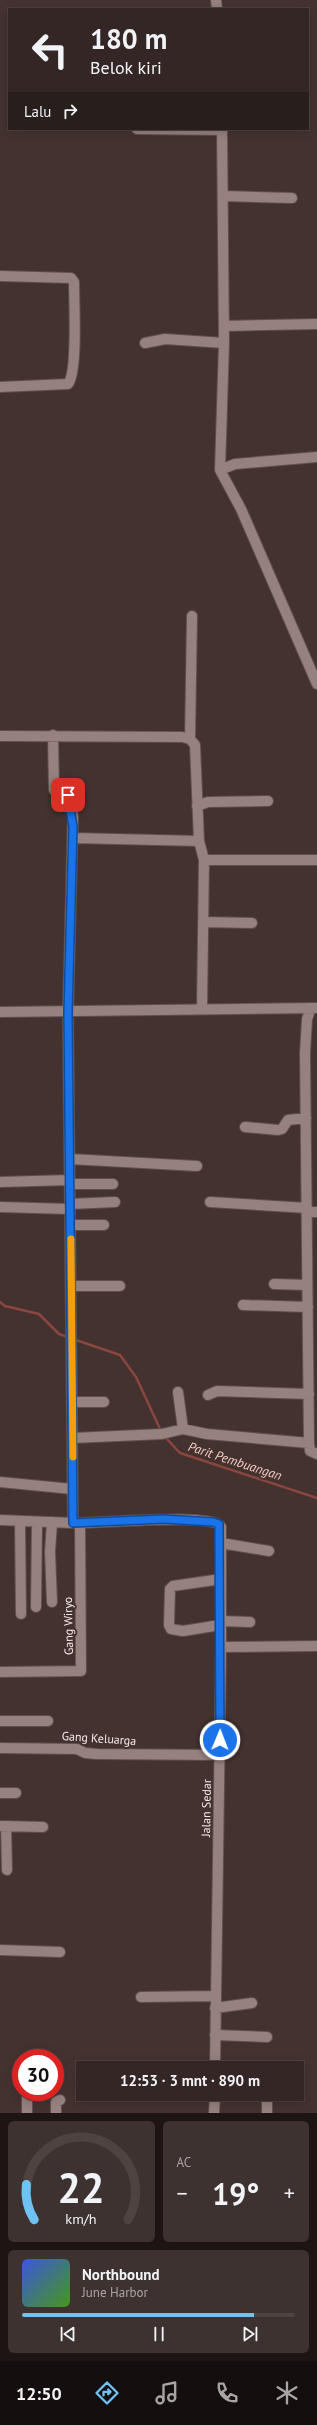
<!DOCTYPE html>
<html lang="id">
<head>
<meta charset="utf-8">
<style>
	body { margin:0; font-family:"PT Sans",sans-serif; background:#3e3231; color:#f1f3f6; height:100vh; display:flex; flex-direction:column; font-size:15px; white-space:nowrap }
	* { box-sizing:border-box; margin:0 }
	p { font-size:13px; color:#a9a5a6 }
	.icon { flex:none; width:22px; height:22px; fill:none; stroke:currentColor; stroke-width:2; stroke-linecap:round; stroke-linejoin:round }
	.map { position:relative; height:2113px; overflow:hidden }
	.sheet { display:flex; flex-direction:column; gap:8px; padding:8px; background:#1c1514; flex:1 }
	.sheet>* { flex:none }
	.hud { position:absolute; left:8px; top:8px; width:301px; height:122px; border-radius:0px; box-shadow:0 2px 10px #0003,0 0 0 1px #4e4341; background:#332624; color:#f1f3f6; overflow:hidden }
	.speed { position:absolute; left:12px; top:2049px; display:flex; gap:8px; font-size:20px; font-weight:700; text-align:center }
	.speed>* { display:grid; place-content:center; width:52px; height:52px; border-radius:50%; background:#332624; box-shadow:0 2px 10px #0003,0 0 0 1px #4e4341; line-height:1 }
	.speed .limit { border:6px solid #d22; background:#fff; color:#111 }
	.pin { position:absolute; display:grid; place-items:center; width:34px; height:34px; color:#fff; margin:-17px; border-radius:8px; box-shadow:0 2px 6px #0006 }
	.me { position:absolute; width:44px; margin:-22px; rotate:1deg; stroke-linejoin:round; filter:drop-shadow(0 0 3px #0008) }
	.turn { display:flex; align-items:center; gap:14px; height:84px; padding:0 16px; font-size:18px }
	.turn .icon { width:52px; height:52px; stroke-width:2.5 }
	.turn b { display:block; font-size:28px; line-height:34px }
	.then { display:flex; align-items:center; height:38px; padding:0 16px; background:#0003; gap:8px; font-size:15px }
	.big { font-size:30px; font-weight:600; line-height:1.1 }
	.sheet .tile { flex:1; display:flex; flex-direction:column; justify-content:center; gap:6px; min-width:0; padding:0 14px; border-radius:6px; background:#3e3231 }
	.sheet .dial { align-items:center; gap:0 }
	.dial svg { height:104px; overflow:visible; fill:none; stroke:#4e4341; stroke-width:7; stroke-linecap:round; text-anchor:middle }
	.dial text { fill:#f1f3f6; stroke:none }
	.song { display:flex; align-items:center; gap:12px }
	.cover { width:48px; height:48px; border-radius:6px; background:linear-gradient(135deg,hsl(230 70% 55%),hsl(100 70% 35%)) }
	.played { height:4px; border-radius:2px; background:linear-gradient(90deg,#6fc2f4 85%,#4e4341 85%) }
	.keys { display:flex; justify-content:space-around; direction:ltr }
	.heat { display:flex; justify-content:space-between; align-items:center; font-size:22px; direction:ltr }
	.sheet .tiles { flex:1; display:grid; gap:8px; grid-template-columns:1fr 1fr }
	.tile:last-child { grid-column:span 2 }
	.trip { position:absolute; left:76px; top:2061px; width:228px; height:40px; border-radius:0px; background:#332624; box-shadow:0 2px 10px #0003,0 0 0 1px #4e4341; font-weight:600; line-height:40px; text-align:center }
	.dock { display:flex; height:64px; justify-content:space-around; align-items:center; background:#140f0e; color:#a9a5a6 }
	.dock .icon { width:28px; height:28px }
	.dock .on { color:#6fc2f4 }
	.dock b { font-size:18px; color:#f1f3f6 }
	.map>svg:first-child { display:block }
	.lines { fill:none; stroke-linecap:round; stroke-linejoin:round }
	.stream { stroke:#8b463f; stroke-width:2.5 }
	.street-casing { stroke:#5f504e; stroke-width:12 }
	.street { stroke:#96817e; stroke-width:10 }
	.route-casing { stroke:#114b97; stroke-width:10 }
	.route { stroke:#1a73e8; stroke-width:7 }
	.slow { stroke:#f59e0b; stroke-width:7 }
	.labels { text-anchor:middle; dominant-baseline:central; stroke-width:4; stroke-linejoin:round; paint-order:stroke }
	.street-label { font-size:12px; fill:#f5e9e8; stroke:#443230 }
	.water-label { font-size:13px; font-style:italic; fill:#f7ccc6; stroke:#443230 }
</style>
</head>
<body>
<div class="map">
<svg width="317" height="2113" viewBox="0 0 317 2113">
	<rect width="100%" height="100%" fill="#443230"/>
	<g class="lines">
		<path class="stream" d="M0,1302L5,1306L39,1314L59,1334L68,1337
			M73,1339L120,1355L136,1377L161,1431
			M165,1437L180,1453L317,1498"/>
		<defs>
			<path id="street" d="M216,0L217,9
				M137,129L222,130
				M222,129L224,343L220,470L241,509L317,684
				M224,196L292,198
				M0,276L71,278L74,282C74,301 78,372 68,384L0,387
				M224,326L317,324
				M145,343L165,339L224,343
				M220,470L235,464L317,457
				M53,735L54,790L57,793L68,795L73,816L68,1013L73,1523C94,1524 213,1512 221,1527V1647L215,2068
				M0,736L182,737L190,739L195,745L199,841L204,860L202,1008
				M190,739L192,616
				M197,806L208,802L268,801
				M73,838L199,841
				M204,860H317
				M204,922L252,923
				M0,1012L316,1008
				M245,1127L278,1130L282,1129L288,1120L306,1118
				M70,1159L197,1166
				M0,1182L70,1180
				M70,1184H113
				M210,1202L307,1208
				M70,1204L115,1202
				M0,1207L70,1209
				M307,1212H317
				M71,1225H104
				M274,1284L307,1285
				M71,1286H120
				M243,1305L308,1307
				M178,1392L183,1429
				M208,1395L217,1391L309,1394
				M72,1402H104
				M73,1438L162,1434L183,1429L207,1434L309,1443L310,1451L317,1454
				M309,1443L305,1053L307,1019L311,1008
				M0,1482L72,1489
				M0,1520L73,1523
				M20,1522L21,1614
				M221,1543L269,1551
				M52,1602L50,1552L52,1522
				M36,1607L37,1522
				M221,1621L250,1622
				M220,1625L183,1631L171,1629L169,1625L170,1589L173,1586L221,1579
				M221,1647L317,1646
				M0,1672L81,1671L80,1523
				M0,1721H48
				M0,1748L77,1749L85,1753L97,1754L220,1755
				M0,1793H16
				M0,1826L43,1827
				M6,1826L7,1870
				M0,1950L60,1952
				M141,1997L216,1996
				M215,2008L252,2003
				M215,2035L267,2037
				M27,2113V2092
				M56,2113V2102L60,2100
				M214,2113L215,2094
				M267,2113V2094"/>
		</defs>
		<use href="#street" class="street-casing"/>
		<use href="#street" class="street"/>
	</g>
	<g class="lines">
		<defs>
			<path id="route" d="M68,795L73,827L68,1013L73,1523L164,1519L213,1522L219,1524L220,1740"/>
		</defs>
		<use href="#route" class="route-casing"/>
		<use href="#route" class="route"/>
		<path class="slow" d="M71,1239L73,1457"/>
	</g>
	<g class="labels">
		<g class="street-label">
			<text transform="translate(68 1626) rotate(-91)">Gang Wiryo</text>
			<text transform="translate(99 1738) rotate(4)">Gang Keluarga</text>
			<text transform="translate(206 1808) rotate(-89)">Jalan Sedar</text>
		</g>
		<g class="water-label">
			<text transform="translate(235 1461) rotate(18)">Parit Pembuangan</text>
		</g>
	</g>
</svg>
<div class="speed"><div class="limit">30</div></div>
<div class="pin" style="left:68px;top:795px;background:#d93025"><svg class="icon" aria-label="arrive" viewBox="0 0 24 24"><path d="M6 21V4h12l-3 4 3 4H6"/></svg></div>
<svg class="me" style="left:220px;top:1740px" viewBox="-20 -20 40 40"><circle r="17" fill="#1a73e8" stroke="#fff" stroke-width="3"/><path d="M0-11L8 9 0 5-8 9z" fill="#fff"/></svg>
<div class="trip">12:53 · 3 mnt · 890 m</div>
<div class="hud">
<div class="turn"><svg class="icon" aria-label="left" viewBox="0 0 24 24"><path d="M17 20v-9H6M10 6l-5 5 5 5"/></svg><div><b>180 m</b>Belok kiri</div></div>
<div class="then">Lalu<svg class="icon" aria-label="right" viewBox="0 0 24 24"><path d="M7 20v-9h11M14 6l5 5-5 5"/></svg></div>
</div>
</div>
<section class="sheet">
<div class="tiles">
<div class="tile dial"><svg viewBox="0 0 100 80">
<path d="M14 69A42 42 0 1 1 86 69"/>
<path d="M14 69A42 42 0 0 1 8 42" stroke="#6fc2f4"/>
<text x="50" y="56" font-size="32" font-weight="700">22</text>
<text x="50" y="72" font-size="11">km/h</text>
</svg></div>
<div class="tile"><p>AC</p>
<div class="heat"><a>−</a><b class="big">19°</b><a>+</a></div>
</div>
<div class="tile">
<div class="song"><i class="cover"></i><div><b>Northbound</b><p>June Harbor</p></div></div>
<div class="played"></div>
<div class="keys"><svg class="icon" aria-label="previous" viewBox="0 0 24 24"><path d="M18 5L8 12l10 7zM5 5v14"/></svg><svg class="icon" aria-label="pause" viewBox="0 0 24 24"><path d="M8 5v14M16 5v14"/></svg><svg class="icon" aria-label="next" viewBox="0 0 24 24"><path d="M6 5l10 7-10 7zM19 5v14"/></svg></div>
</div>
</div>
</section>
<nav class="dock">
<b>12:50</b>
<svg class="icon on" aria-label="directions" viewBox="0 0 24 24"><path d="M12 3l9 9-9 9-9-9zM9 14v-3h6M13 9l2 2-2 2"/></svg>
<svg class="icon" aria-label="music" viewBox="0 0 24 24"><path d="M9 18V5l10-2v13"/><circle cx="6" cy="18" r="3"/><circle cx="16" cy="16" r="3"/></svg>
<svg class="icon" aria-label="phone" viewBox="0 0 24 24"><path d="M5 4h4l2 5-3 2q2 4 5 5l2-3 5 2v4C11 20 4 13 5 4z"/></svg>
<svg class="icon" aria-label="climate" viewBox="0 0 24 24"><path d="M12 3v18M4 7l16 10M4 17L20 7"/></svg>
</nav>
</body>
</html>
